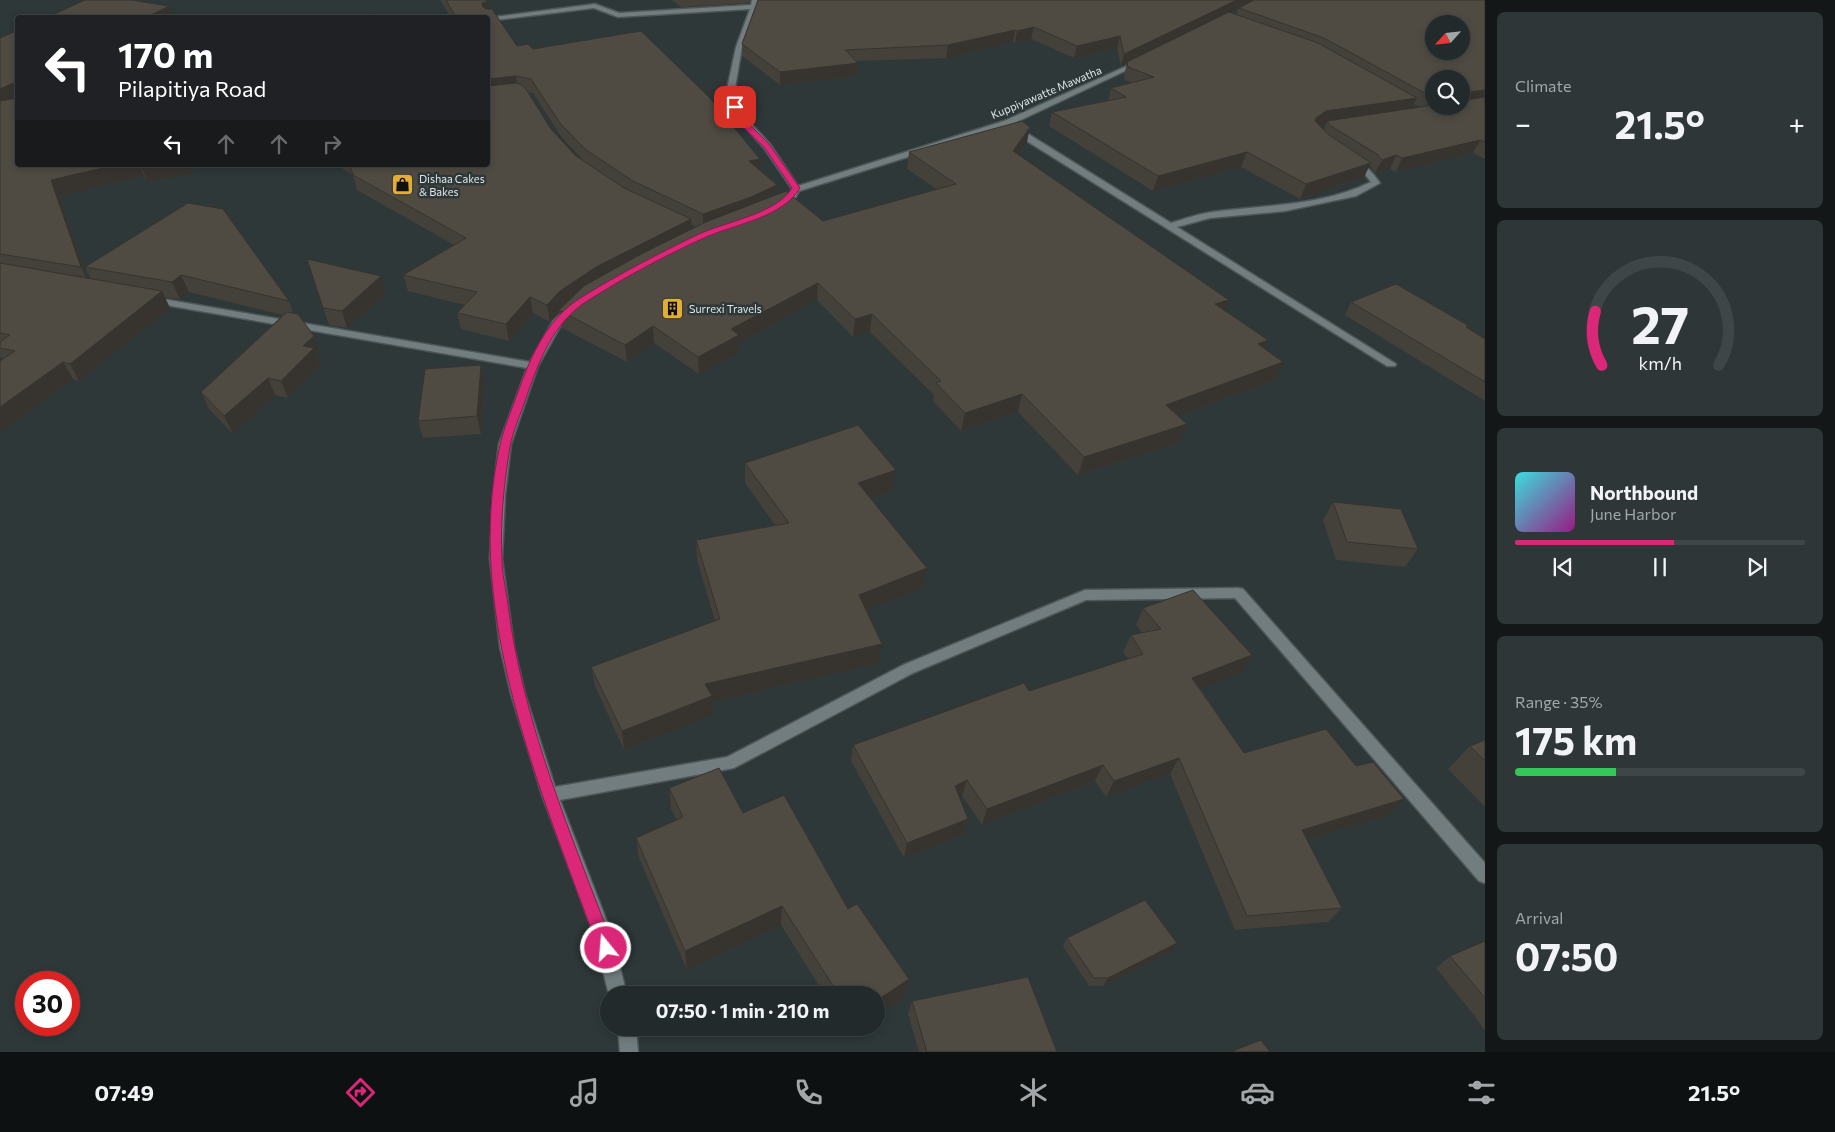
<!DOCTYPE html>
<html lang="en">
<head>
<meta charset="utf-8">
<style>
	body { margin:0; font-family:Commissioner,sans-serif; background:#2e3637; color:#f1f3f6; height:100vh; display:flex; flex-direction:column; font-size:19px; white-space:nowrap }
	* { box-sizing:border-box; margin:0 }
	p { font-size:16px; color:#a2a7a9 }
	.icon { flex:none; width:28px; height:28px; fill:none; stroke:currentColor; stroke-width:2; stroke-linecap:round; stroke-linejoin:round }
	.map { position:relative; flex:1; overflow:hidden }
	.drawer { display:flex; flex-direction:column; gap:12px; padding:12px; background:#131718; width:350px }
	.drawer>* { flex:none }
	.top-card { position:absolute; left:15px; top:15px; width:475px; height:152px; border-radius:5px; box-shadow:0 2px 8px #0003,0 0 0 1px #3f4647; background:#202124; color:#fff; overflow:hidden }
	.needle { width:32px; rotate:243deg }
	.fabs { position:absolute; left:1425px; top:15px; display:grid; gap:10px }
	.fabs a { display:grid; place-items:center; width:45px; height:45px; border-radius:50%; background:#222a2b; box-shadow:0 2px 8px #0003,0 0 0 1px #3f4647; font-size:25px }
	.speed { position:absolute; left:15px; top:971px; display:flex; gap:10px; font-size:25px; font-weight:700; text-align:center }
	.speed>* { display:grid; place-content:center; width:65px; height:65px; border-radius:50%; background:#222a2b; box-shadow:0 2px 8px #0003,0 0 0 1px #3f4647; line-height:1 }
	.speed .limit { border:8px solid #d22; background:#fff; color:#111 }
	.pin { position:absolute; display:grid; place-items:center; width:42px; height:42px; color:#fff; margin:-21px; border-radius:10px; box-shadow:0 2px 8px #0006 }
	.me { position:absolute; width:55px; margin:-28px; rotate:343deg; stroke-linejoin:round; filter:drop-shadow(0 0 4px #0008) }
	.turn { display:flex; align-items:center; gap:18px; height:105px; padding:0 20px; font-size:22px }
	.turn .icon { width:65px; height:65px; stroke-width:2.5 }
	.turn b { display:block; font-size:35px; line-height:42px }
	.lanes { display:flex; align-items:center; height:48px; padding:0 20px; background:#0003; justify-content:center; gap:25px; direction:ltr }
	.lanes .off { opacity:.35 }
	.big { font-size:38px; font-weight:700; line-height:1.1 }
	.drawer .card { flex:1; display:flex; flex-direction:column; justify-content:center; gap:8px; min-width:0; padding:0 18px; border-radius:8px; background:#2e3637 }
	.drawer .dial { align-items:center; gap:0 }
	.dial svg { height:130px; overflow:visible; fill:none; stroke:#3f4647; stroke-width:7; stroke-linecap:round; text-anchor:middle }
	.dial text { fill:#f1f3f6; stroke:none }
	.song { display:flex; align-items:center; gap:15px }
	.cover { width:60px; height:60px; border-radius:8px; background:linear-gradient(135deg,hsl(180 70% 55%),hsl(310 70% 35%)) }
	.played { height:5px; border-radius:2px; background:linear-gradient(90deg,#db2777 55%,#3f4647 55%) }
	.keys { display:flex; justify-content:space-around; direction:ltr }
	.heat { display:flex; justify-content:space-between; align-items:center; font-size:28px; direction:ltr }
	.charge { height:8px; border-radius:4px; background:linear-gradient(90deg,#34c759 35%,#3f4647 0) }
	.trip { position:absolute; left:600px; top:986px; width:285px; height:50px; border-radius:25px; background:#222a2b; box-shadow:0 2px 8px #0003,0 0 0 1px #3f4647; font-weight:700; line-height:50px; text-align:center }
	.menu { display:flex; height:80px; justify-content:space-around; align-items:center; background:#0e1111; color:#a2a7a9 }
	.menu .icon { width:35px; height:35px }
	.menu .current { color:#db2777 }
	.menu b { font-size:22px; color:#f1f3f6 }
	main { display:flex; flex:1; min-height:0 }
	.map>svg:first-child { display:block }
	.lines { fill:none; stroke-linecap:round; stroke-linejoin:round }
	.street-casing { stroke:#4e5657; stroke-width:3 }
	.street { fill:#727d7f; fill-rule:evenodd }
	.wall { fill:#44403a; fill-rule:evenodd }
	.shaded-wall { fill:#37342f }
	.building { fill:#4f4b43; stroke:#37342f; fill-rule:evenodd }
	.route { fill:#db2777; stroke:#8e194d }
	.labels { text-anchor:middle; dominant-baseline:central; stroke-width:5; stroke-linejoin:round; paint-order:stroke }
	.far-street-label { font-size:11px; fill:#dfe5e6; stroke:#2e3839 }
	.far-poi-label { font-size:11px; fill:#dfe5e6; stroke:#2e3839; text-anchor:start }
</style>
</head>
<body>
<main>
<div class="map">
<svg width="1485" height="1052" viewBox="0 0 1485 1052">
	<rect width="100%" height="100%" fill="#2e3839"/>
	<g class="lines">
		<defs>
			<path id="street" d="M752,0H758L757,7L742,47L734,94L742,114L770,144L798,186L1004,121L1138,61L1144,62L1010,125L799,191L794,200L780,208L776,205L788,196L792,189L764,148L734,115L726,94L736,47L750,9L618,17L594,8L488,21L486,18L595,4L619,13L751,5Z
				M1011,127H1017L1171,223C1184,219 1198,214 1212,212C1265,205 1322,206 1371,182L1364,173L1351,166V162C1364,161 1373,173 1380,183L1356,196L1285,211L1210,218L1177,227L1396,364L1395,366H1387L1011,131Z
				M151,297L530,362L553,321L569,306H577V310L561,325L538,366L511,444L505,495L502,559L514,647L525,694L555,787L727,757L903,665L1085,590L1238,588L1243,589L1485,863V883L1479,881L1235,598L1086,600L913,673L734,768L560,800L611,932L627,995H609L593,932L542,795L511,694L500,647L490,559L493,495L499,444L527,368L148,302L146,300Z
				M618,1028H636L638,1052H620Z"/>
		</defs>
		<use href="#street" class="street-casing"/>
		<use href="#street" class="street"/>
	</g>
	<path class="wall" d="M440,0H486L488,9L517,46L533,49L760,159V170L777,185V194L823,221L938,190L907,169L909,152L1027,142L1019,155L1229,300L1224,310L1268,340L1264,348L1275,380L1179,416L1180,442L1078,475L1018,412L961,431L933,401L934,395L870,332L853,337L817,300L739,342V353L699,374L654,343L627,362L562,328L559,312L550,322L533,313L509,341L461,329L457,313L465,305L408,291L403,275L454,245L357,190L353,175L336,165H488L450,16ZM527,92L533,93L562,138L583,160L576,156L551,129ZM691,224L696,227L691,229Z
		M672,0H750L749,3L681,7Z
		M758,0H1485V159L1473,153L1396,172L1390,169L1375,173L1371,167L1369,166L1364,177L1300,199L1241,167L1153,191L1049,126L1052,112L1108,101L1111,88L1132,83L1125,80L1124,76L1127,63L1121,66L1117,48L1074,58L1031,39L1015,43L1013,42L946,58L856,61L858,63L857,76L780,85L742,56V44ZM1238,9L1236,15L1230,13ZM1414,104L1420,107L1412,108ZM1326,124L1324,130L1320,126L1321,125Z
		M0,38L18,165H190L193,174L148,182L144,176L59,196L87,278L91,279L85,267L188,203L289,301L293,313L320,354L317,356L320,365L288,398L275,395L233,434L209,409L201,392L283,315L189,292L180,299L164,297L170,308L79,381L73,379L0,432V361L2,359L0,356Z
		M307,259L381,276L386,293L347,328L329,325Z
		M1351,302L1467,328L1485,339V401L1345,315Z
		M485,382L481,434L423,438L418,421Z
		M745,463L893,490L871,498L923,588L866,610L879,663L712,702L713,715L624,750L595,686L591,667L715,621L697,560L696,540L775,525L745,483Z
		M1333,502L1418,549L1405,567L1336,560L1323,520Z
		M1143,608L1252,655L1243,672L1200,688L1244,753L1389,815L1307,840L1342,908L1328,922L1235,930L1170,774L1106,797L1095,781L982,825L962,796L959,797L968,819L963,835L904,858L851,761L853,745L1029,691L1128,659L1123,652L1131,635L1142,633L1136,625Z
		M1485,740V807L1448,769L1470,746Z
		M669,788L743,813L848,909L909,979L904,997L876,1015V995H825L781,925L687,970L639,858L636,838L677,820L671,809Z
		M1067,938L1172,951L1103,986H1089L1063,946Z
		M1485,941V1031L1473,1014L1436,968L1450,956Z
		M912,1001L1057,1052H919L908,1014Z
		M845,1028H858L849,1033Z"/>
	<path class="shaded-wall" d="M1237,0H1257L1239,8L1238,9L1121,66L1124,54Z
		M487,2L490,16L482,6V3Z
		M169,6L173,18H145Z
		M1034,27L1031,39L1015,43L1017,31Z
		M1015,30L1013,42L946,58L948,45Z
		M1120,36L1117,48L1074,58L1077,46Z
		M858,63L857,76L780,85V72Z
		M516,76L518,90L488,94V79Z
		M18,81V105L0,112V89Z
		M1485,90V102L1461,105V93Z
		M1432,97H1434V106L1425,110Z
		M1417,98L1410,112L1327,121L1326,124L1321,125L1310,132L1316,118L1326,111Z
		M1030,127L1027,142L1010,168L1013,151Z
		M1480,140L1473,153L1396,172L1402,158Z
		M1247,152L1241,167L1153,191L1158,176Z
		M1396,155L1390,169L1375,173L1382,160Z
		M760,159V174L749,161Z
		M1371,163L1364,177L1300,199L1306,184Z
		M116,165H139L144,176L59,196L89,284L81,267L51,180Z
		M151,165H190L193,174L148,182L141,167Z
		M777,185V200L703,230V214Z
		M691,219L692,235L559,310V312L550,322L547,305L560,291L596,267Z
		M181,275L189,292L180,299L172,282Z
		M381,276L386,293L347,328L342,311Z
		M818,283L817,300L739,342V353L699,374L698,357L731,329Z
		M162,291L170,308L79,381L70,364Z
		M530,297L533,313L509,341L506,324Z
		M1229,300L1222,317L1215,304Z
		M872,314L870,332L853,337L855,319Z
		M653,326L654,343L627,362L625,345Z
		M314,336L320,354L317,356L320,365L288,398L281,381L303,346Z
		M1268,340L1260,358L1258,344Z
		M63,362L73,379L0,432V407Z
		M1283,362L1275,380L1160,423L1166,405Z
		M481,365L485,382L481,434L477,416Z
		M268,378L275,395L233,434L224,416Z
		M1022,394L1018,412L961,431L965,413Z
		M1187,424L1180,442L1078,475L1084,457Z
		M896,470L893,490L856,503L858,483Z
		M927,568L923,588L857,614L859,595Z
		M882,644L879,663L712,702L713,715L624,750L622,731L705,684Z
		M1252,655L1243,672L1183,695L1192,678Z
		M1179,758L1170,774L1106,797L1114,781Z
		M1103,765L1095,781L982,825L987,809Z
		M967,780L962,796L951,802L955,786Z
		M1404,799L1389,815L1290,845L1302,830Z
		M968,819L963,835L904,858L907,843Z
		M782,906L781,925L687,970L685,951Z
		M1177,943L1172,951L1103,986L1108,978Z
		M909,979L904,997L876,1015V1001Z
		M850,1028H858L849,1033Z"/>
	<path class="building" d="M85,0H131L169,6L145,18H46Z
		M446,0H486L487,2L482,3V6L486,9H492L517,46L528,44L533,49L641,31L709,97L760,159L749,161L777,185L751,197L703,214L633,181L585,149L560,123L531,79L516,76L488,79V18H357L360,14L455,16Z
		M758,0H1237L1124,54L1120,36L1077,46L1034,27L1017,31L1015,30L948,45L845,50L858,63L780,72L742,44Z
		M1254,0H1485V90L1461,93V79H1434V97H1432L1324,38L1239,8ZM1434,24H1461V51H1434Z
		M1229,12L1318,43L1417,98L1326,111L1316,118L1315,121L1329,135L1371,163L1306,184L1247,152L1158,176L1052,112L1126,97L1111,88L1154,77L1128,67L1127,62Z
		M18,30V81L0,89V38Z
		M516,83L524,86L551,129L576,156L624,188L691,219L596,267L560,291L547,305L530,297L506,324L457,313L477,292L403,275L466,238L353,175L350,165H488V86Z
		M1485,97V142L1480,140L1402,158L1396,155L1382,160L1377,154L1331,126L1327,121L1434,105V106H1461V101Z
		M18,98V165H116L51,180L81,267L0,254V101Z
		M1022,121L1030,127L1013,151L1229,300L1215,304L1268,340L1258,344L1283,362L1166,405L1187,424L1084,457L1022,394L965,413L936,383L941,381L872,314L855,319L818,283L731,329L739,335L698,357L653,326L625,345L559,310L584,286L643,253L706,222L786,191L823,221L956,184L909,152Z
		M140,165H151L141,167Z
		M188,203L223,209L289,301L181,275L172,282L85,267Z
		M307,259L381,276L342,311L323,308Z
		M0,263L162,291L70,364L63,362L0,407V361L15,351L0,348V342L10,335L0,333Z
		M1396,284L1469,326L1466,327L1485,339V382L1351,302Z
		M287,312L298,314L314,336L303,346L314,348L281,381L268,378L224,416L201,392Z
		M481,365L477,416L418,421L425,369Z
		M858,425L896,470L858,483L927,568L859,595L882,644L705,684L712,696L622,731L591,667L720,619L696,540L789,523L745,463Z
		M1333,502L1401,509L1418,549L1347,542Z
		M1193,590L1252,655L1192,678L1244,753L1326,729L1356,766L1373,762L1404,799L1302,830L1342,908L1247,916L1179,758L1114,781L1103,765L987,809L967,780L955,786L968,819L907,843L853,745L1024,683L1029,691L1143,654L1131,635L1161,629L1143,608Z
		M1485,740V761L1470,746Z
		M719,768L743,813L784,795L848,909L857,904L909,979L876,1001V995H839L782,906L685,951L636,838L683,817L669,788Z
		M1145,900L1177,943L1108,978H1094L1067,938Z
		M1485,941V998L1450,956Z
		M1028,977L1057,1052H927L912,1001Z
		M1261,1040L1270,1052H1230Z"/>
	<path class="route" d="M735,105H737L749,124L769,144L800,188C783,217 736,224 706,237C666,255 625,277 587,301C553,323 539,361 526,398C521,414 513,430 510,447C504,483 500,522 502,558C502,574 506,589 508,605C523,724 572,836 614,948L611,953L606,956L600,953L598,948C542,793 462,613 500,445C504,427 512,409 518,392C531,356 547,318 582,297C619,274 658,254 697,235C724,222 777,214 792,188L764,147L743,127L731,107Z"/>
	<defs>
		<symbol id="shop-square" viewBox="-11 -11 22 22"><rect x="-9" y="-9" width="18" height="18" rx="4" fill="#e3ae34" stroke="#2e3839"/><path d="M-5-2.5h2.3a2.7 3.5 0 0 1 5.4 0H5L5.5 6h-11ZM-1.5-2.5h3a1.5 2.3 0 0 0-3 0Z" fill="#111"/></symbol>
		<symbol id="building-square" viewBox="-11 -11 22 22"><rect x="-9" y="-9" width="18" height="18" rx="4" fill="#e3ae34" stroke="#2e3839"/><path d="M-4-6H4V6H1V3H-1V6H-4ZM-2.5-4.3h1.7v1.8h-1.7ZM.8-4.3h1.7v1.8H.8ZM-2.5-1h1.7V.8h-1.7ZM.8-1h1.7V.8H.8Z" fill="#111"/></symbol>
	</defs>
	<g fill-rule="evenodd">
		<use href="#shop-square" x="390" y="172" width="25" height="25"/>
		<use href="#building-square" x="660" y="296" width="25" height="25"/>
	</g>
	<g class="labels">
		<g class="far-street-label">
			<text transform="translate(1046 92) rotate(-23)">Kuppiyawatte Mawatha</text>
		</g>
		<g class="far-poi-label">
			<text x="419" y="178">Dishaa Cakes<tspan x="419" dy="13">&amp; Bakes</tspan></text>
			<text x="689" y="308">Surrexi Travels</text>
		</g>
	</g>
</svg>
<div class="fabs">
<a><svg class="needle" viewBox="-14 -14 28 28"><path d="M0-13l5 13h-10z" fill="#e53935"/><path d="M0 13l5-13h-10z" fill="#a2a7a9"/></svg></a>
<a><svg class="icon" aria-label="search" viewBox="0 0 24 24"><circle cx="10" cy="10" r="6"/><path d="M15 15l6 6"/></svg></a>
</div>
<div class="speed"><div class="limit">30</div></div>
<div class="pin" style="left:735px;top:107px;background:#d93025"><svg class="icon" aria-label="arrive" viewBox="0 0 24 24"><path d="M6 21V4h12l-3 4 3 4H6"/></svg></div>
<svg class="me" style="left:606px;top:948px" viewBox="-20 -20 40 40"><circle r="17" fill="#db2777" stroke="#fff" stroke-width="3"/><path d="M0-11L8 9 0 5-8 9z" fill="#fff"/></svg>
<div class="trip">07:50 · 1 min · 210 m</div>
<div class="top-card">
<div class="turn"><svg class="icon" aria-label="left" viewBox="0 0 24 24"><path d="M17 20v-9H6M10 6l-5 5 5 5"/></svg><div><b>170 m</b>Pilapitiya Road</div></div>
<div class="lanes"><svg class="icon" aria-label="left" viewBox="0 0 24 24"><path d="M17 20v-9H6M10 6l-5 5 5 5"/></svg><svg class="icon off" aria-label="ahead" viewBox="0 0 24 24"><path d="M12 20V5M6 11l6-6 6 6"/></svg><svg class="icon off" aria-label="ahead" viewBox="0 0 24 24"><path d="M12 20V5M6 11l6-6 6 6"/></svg><svg class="icon off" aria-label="right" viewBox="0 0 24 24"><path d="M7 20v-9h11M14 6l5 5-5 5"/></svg></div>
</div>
</div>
<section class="drawer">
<div class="card"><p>Climate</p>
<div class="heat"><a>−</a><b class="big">21.5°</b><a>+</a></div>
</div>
<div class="card dial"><svg viewBox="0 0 100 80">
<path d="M14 69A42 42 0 1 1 86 69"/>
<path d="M14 69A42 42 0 0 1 10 36" stroke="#db2777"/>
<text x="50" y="56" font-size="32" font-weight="700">27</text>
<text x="50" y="72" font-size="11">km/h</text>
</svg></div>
<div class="card">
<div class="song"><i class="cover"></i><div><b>Northbound</b><p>June Harbor</p></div></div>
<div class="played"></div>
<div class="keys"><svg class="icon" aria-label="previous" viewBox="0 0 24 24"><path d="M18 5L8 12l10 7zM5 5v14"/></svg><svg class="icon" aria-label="pause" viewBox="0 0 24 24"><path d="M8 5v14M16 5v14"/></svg><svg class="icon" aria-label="next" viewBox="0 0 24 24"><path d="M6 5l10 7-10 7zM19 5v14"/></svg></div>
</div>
<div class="card"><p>Range · 35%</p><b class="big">175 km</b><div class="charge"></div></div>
<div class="card"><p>Arrival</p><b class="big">07:50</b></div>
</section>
</main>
<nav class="menu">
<b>07:49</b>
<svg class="icon current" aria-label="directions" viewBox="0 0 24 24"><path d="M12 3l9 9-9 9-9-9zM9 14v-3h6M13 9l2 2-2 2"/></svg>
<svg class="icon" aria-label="music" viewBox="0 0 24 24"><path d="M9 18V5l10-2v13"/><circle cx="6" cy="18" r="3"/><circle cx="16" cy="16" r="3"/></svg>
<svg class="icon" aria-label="phone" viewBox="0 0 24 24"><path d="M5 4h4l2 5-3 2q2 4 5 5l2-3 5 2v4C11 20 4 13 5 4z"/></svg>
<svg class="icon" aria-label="climate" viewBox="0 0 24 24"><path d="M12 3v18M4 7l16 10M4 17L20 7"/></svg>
<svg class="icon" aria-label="car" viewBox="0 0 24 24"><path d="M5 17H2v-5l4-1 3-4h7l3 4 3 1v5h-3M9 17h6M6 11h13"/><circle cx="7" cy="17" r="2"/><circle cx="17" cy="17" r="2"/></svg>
<svg class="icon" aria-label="filters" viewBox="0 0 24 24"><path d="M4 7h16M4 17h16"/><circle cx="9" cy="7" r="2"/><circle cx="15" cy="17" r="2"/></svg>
<b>21.5°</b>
</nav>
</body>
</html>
